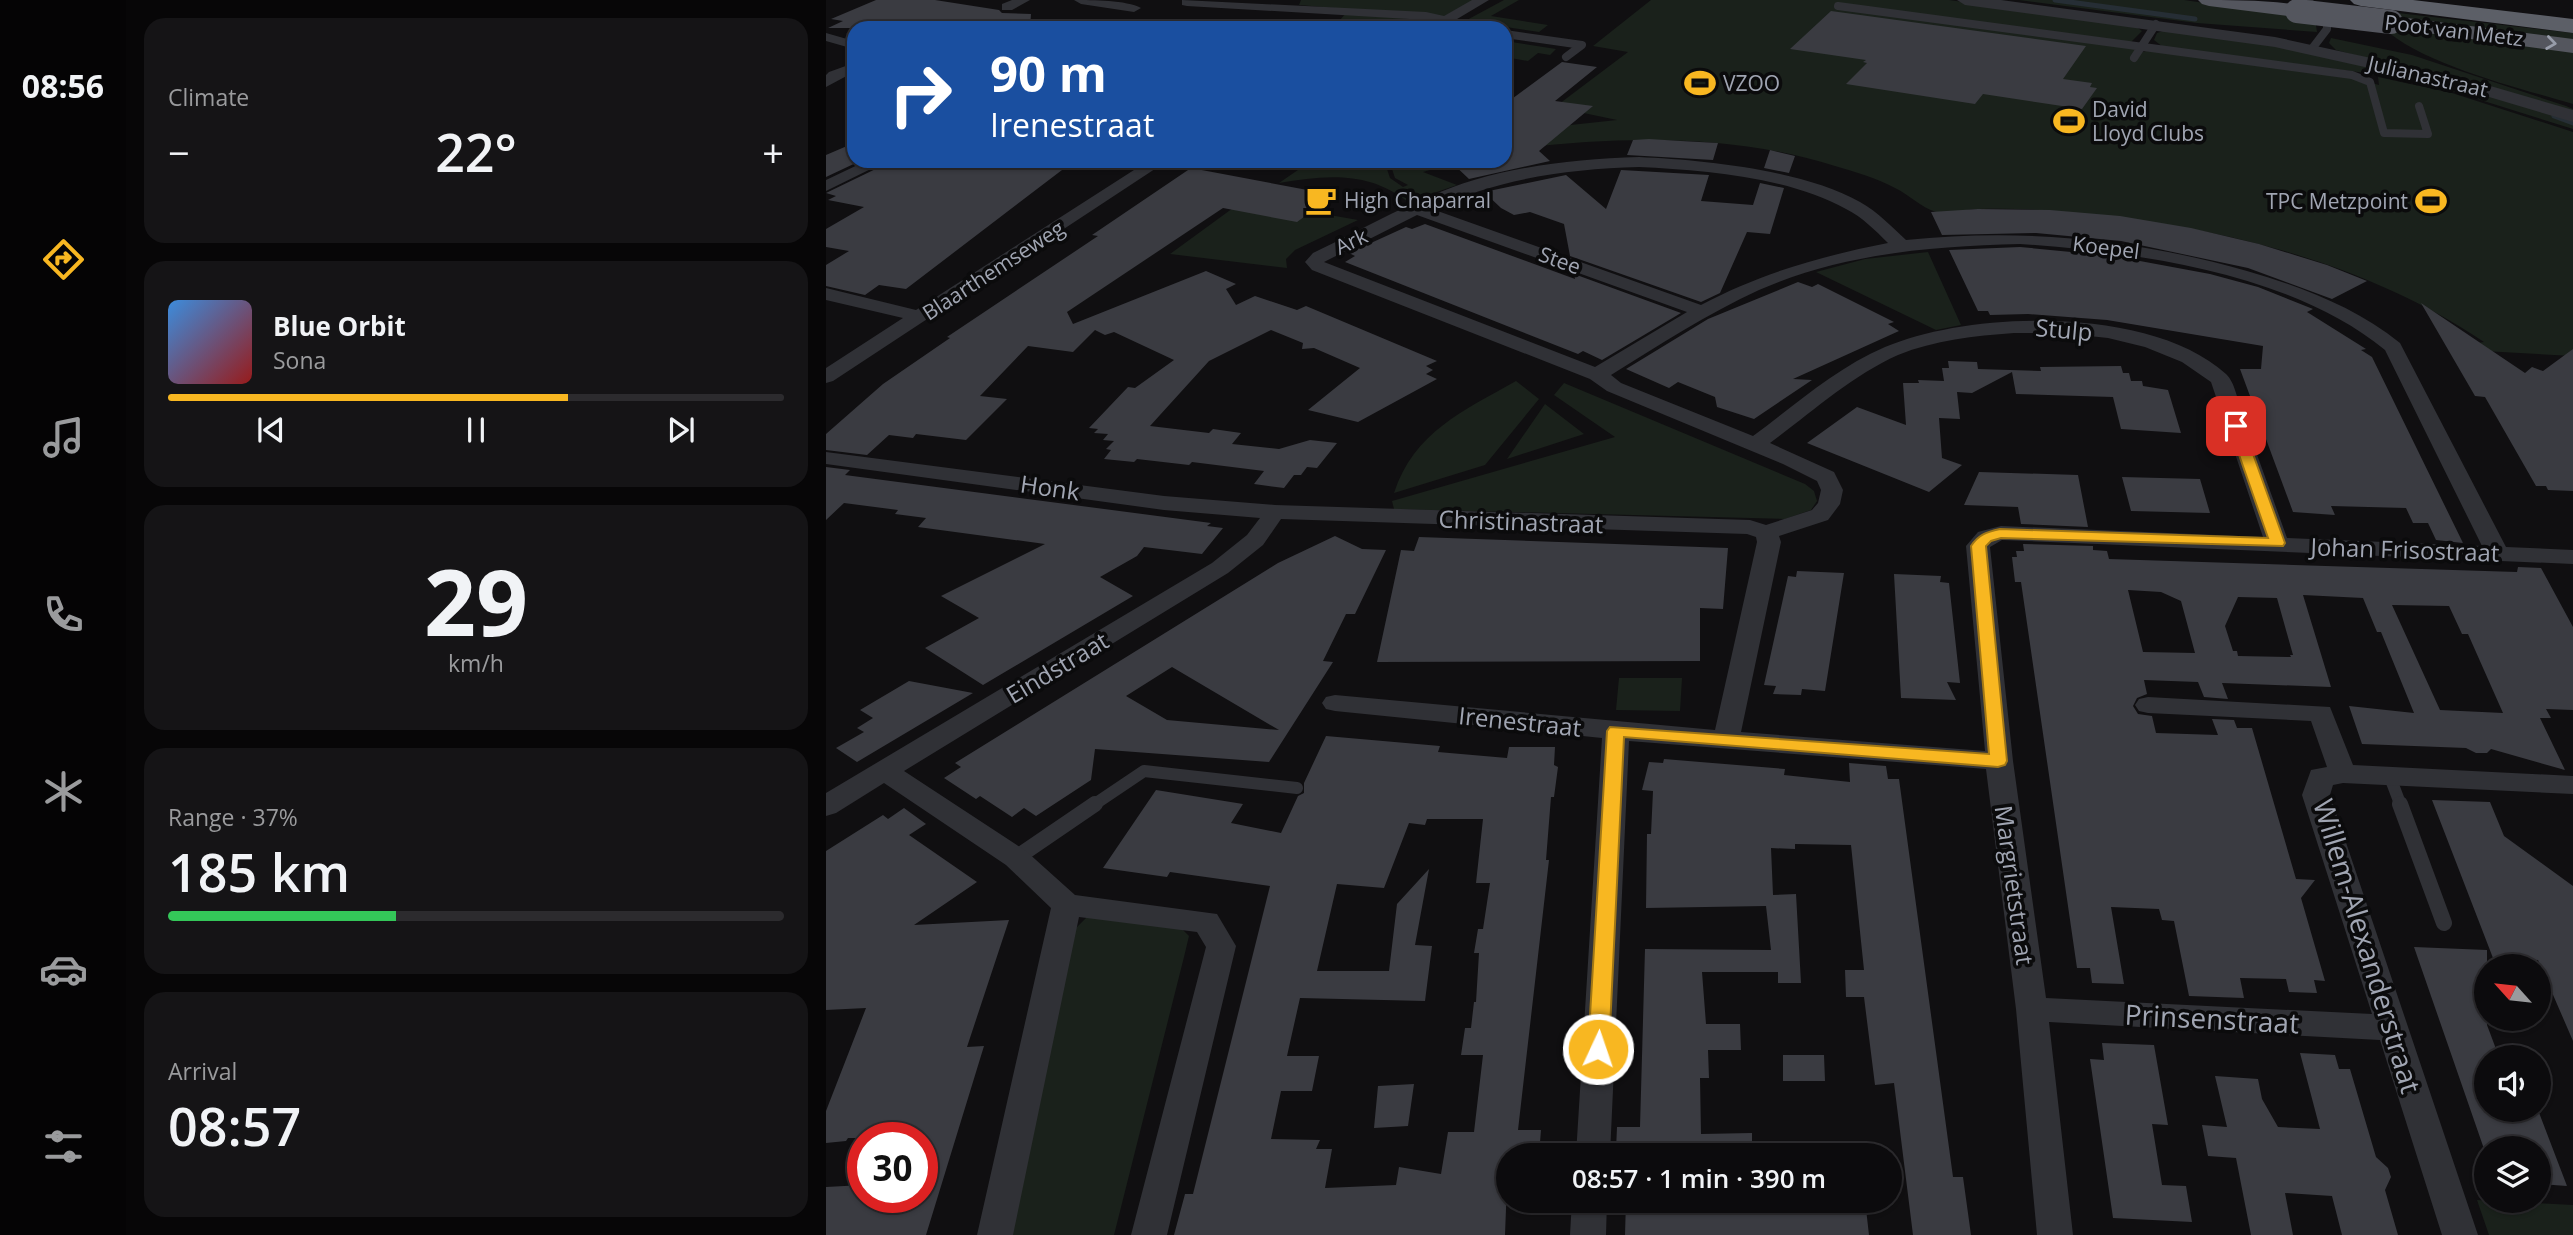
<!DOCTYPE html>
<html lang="en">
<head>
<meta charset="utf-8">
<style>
	body { margin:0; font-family:"Open Sans",sans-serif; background:#151416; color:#f1f3f6; height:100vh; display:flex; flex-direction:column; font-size:26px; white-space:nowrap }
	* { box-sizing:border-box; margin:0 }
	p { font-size:23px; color:#9a9b9d }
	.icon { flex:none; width:38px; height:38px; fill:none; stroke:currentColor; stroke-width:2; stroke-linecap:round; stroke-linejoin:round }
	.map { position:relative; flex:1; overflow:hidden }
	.details { display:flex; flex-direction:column; gap:18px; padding:18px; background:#070607; width:700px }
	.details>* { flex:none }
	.banner { position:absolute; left:21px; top:21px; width:665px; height:147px; border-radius:21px; box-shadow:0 2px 5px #0004,0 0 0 2px #2c2b2e; background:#1a4fa0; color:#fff; overflow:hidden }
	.needle { width:46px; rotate:297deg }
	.controls { position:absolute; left:1648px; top:954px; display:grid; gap:14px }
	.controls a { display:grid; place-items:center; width:77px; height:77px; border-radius:50%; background:#0c0b0d; box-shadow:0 2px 5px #0004,0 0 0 2px #2c2b2e; font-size:35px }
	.speed { position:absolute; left:21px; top:1122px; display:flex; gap:14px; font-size:35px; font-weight:700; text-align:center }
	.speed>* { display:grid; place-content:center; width:91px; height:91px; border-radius:50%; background:#0c0b0d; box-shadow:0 2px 5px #0004,0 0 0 2px #2c2b2e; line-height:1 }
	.speed .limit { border:10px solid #d22; background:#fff; color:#111 }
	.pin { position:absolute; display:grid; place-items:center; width:60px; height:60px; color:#fff; margin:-30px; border-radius:14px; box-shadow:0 4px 10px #0006 }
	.me { position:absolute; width:77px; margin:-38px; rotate:3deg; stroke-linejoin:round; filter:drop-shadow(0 0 5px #0008) }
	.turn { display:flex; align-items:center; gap:24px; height:147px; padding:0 28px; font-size:32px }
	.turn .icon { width:91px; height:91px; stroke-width:2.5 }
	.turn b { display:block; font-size:49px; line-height:60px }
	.big { font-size:52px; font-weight:600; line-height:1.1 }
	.details .widget { flex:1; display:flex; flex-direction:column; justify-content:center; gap:10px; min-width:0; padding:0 24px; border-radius:21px; background:#151416 }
	.details .dial { align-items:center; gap:0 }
	.dial b { font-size:91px; line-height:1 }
	.song { display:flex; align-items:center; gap:21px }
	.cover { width:84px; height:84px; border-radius:10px; background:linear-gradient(135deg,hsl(210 70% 55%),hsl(0 70% 35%)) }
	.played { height:7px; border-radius:4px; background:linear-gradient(90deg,#f8b721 65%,#2c2b2e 65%) }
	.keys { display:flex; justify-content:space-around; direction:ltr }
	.heat { display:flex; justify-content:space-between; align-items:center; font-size:38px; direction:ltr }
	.charge { height:10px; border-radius:5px; background:linear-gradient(90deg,#34c759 37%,#2c2b2e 0) }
	.trip { position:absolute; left:670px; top:1143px; width:406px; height:70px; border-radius:35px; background:#0c0b0d; box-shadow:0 2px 5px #0004,0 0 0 2px #2c2b2e; font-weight:600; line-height:70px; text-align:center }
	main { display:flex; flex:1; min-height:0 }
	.menu { display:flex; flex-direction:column; width:126px; justify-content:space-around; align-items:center; background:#050405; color:#9a9b9d }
	.menu .icon { width:49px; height:49px }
	.menu .current { color:#f8b721 }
	.menu b { font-size:32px; color:#f1f3f6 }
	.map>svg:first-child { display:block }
	.green { fill:#1a211b }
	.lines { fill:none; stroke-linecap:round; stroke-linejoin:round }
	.stream { stroke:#262e35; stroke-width:5 }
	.building { fill:#3a3b41; fill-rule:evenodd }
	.service-far2 { stroke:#303136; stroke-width:8 }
	.service-far1 { stroke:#303136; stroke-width:12 }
	.service { stroke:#303136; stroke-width:16 }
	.minor { fill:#303136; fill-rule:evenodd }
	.tertiary { fill:#303136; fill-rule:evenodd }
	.trunk { fill:#54565e; fill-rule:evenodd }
	.motorway { fill:#5c5f67; fill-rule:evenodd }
	.trunk-bridge { stroke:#54565e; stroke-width:24 }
	.oneway { stroke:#989daa }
	.route { fill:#f8b721; stroke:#a17715; stroke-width:2 }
	.labels { text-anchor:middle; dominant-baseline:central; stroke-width:7; stroke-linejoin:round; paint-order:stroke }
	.far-street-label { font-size:21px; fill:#a0a5b2; stroke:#0b0b0c }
	.far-poi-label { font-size:21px; fill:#a0a5b2; stroke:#0b0b0c; text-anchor:start }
	.street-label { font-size:24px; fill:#a0a5b2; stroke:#0b0b0c }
	.near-street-label { font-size:28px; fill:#a0a5b2; stroke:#0b0b0c }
</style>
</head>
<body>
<main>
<nav class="menu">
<b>08:56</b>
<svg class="icon current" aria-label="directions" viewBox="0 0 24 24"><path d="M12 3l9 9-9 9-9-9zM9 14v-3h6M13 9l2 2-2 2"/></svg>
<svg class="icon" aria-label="music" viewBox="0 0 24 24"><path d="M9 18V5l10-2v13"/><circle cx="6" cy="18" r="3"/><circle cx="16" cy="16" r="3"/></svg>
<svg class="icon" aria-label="phone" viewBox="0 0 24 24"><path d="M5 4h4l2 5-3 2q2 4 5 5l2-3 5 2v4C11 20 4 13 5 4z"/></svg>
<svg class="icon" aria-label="climate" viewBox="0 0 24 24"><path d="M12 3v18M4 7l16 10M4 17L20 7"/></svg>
<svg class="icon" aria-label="car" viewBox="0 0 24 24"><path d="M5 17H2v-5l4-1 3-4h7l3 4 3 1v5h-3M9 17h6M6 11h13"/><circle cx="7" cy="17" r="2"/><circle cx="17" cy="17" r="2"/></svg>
<svg class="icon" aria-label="filters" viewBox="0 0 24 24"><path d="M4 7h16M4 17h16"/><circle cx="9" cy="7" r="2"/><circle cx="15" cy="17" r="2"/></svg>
</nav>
<section class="details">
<div class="widget"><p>Climate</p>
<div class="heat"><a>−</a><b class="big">22°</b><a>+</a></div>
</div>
<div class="widget">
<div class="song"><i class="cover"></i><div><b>Blue Orbit</b><p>Sona</p></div></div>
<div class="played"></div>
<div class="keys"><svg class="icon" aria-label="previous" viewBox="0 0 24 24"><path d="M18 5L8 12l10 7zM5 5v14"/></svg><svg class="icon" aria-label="pause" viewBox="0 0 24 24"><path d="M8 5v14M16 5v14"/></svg><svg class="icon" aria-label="next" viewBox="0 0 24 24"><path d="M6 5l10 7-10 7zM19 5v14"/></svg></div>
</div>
<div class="widget dial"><b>29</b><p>km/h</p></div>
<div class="widget"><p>Range · 37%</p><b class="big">185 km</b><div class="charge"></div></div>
<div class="widget"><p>Arrival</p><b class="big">08:57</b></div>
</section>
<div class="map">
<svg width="1747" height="1235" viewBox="0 0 1747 1235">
	<rect width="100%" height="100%" fill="#100f11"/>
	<path class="green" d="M475,0H648L617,17L473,5Z
		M678,0H693L665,16L722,25L713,32L639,21Z
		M825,0H1123L1309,26L1316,31L1305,42L1318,52L1323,49L1515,75L1553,85L1552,77L1626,93L1747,132V356L1640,350L1637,345L1658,342C1534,259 1384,224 1237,212C1209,209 1181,208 1152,209C1140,209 1122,215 1110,212C1096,208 1082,194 1069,188C1051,178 1029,172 1009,166C907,134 799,136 694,148L679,132L791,120L729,107L802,52L767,46Z
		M1193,0H1358L1489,19L1491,32L1371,23Z
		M520,13L610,21L595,28H571L574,24L514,20Z
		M1572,13L1747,33V40L1566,16Z
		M1556,27L1747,51V104C1693,88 1597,65 1556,27Z
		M1340,30L1461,48L1605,79L1747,120V129L1629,92L1540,73L1337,47L1328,40L1331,33Z
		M1505,38L1586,55L1740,106L1747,109V112L1510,50L1503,43Z
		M679,41L730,49L724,55L712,53L702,61L679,57Z
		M485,161H568L561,169L564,178L577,187L582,185L569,178L566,169L574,161H635L597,172L631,185L582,202C543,171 500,175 453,183Z
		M418,200L532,220L469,250L460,259L461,268L344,254Z
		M1102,252L1135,325L1110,330L990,272L1039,259Z
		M690,381L713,399L659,465L568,493C588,432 637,411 690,381Z
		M738,383L979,484L988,491L991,501L985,510L959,519L568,509L566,501L789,437L728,395Z
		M719,404L758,434L681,459Z
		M793,678H856L854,711L790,710Z
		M261,917L355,928L363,936L358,957L288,1235H186L248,930Z
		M1651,1200L1747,1205V1235H1663Z"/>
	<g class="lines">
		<path class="stream" d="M1229,0L1369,19
			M1728,116L1747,123"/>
	</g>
	<path class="building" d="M50,0H109L173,10L176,13L205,14L204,28H2L17,21L5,19Z
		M1005,11L1260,46L1237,79L1266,83L1264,87L1271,88L1256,109L1157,94L1149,104L1020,84L1041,63L1037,62L1040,60L964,49Z
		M736,62L771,67L729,101L767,106L713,151L724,161L643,179L624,161H679V104Z
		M823,139L855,141L892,143L887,160L801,155L807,140Z
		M28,143V161H34L0,177V155Z
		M944,150L969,156L963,173L938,168Z
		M86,161H188L236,170L80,289L53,285L39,295L0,286V265L23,251L0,247V229L38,207L2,200L10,196L0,193L62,163L77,166Z
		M365,168L508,195L471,222L397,208L241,312L247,324L380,271L410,284L400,289L410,305L429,296L471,310L480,306L611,361L600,366L607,370L600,374L611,379L532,422L482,410L534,368L488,348L476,349L477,343L445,330L383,361L324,426L383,433L387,429L415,433L406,444L453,449L484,440L511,443L491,468L481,467L475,475H468L458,488L428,484L438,471L366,462L363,465L311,459L308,462L278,459L285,450L280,449L288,441L277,440L282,434L268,433L272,429L263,428L302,387L309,388L348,360L288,332L279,335L269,330L247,352L202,346L154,396L181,399L140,440L90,434L87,438L63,435L41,455L0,450V434L57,384L124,338L121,337L272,236L266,235Z
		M795,170L883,175L875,201L927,205L934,183L958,188L944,234L921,232L894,293L875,302L744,256L738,224L704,212L688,215L675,208L658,192L740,175L780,209Z
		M1152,209L1224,210L1294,216L1365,228L1433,244L1501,265L1541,281L1506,299L1422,268L1295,241L1210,233L1116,235L1105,212Z
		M599,224L749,279L748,274L855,313L776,360L757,351L752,354L519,262L529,256L523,253L580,227L586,229Z
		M1194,247L1287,256L1384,274L1432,287L1487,309L1481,312L1540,349L1535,350L1546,357L1637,543L1610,540L1602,523H1587L1580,508L1505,506L1509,515L1467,512L1414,369H1435L1437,346L1281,320L1202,314L1164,315L1162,311H1152L1123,250Z
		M972,282L986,287L992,284L1068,322L1062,324L1073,331L967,379L986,380L928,419L891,407L889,397L852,382L843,388L800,369L882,319Z
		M1595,303L1699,373L1706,367L1717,371L1747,349V491L1722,490L1720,486H1710L1659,397L1649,396Z
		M1122,361L1151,362L1152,369L1215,371L1214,367L1295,366L1297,373H1303L1305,381H1316L1317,386L1342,390L1355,433L1295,429L1287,397L1190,394L1186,372L1146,393L1131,392L1134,419L1113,418L1116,458L1136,465L1103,492L981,443L1031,407L1080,425L1077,383H1093L1092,380L1118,381L1116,368H1123Z
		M0,467L24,470L19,475L385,523L381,526L397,528L376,554L318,547L311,556L274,577L307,596L157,685L99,648L153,618L115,596L219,544L92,527L100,518L69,514L72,510L18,503L0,520Z
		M1153,472L1252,475L1262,527L1195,524L1192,507L1138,505Z
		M1296,477L1374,479L1384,513L1305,511Z
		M509,536L536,549L560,550L529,614H520L497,661L507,662L443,762L269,749L265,780L210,816L198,808L186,817L154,796L150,799L118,778L135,767L129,763L452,563ZM346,667L453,730L341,720L300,696Z
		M593,537L902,548L897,609L874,608V661L551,662L575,550L588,551Z
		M1197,544L1267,546V550L1281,551L1283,559L1691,572L1692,567L1715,568L1747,627V710L1720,709L1725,718H1714L1739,770L1665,749L1661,753H1650L1640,748L1536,744L1523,706L1588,713L1555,632H1551L1537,598L1477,595L1505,687L1396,683L1402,699L1378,697L1372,682L1318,680L1321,694L1311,698L1307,706L1312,714L1326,716L1330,733L1392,735L1386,719L1408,720L1411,728H1426L1470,879L1489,880L1475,898L1499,981L1488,980L1491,993L1463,992L1460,979L1414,978L1418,998L1363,996L1348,921L1336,920L1333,909L1285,907L1298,984L1266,983L1264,968H1251L1195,582H1189L1186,557H1191L1190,551H1198ZM1302,590L1335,592L1355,601L1369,653L1317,652ZM1412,597L1451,598L1467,655H1464L1465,657L1412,656L1411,651H1407L1399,626ZM1566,605L1623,606L1636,634H1642L1677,713L1614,710Z
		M971,571L1018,573L999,691L976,689L975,695L947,694L950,686L938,685L962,576L970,577Z
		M1068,574L1115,576L1114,582L1123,583L1134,683L1121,682L1130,700L1075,698Z
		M83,681L147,693L31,762L10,748L38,732L31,728L47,718L34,710Z
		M500,736L614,746L612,752L681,758L683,747H729L728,765L732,767L728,797H725L720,860H723L692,1130H715L713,1155H682L679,1235H348L359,1194H367L444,886L344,872L341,877L277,868L330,790L417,804L405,823L455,833L472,796L478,793V783ZM601,819H657L650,883H664L657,929H652L648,953H653L650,1002H648L645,1028H639L635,1055H657L648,1132H622L615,1174L573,1167L570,1185L499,1188L506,1149H490L494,1140L445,1139L455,1091H486L493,1056H461L474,998L599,1001L606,946L589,945L603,869L571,904L563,971H491L511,884L558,888L583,823L599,825Z
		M838,759L959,769L958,775L1024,782L1023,763L1060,766L1062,779H1073L1127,1177H1137L1145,1235H1087L1068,1083L1049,1085L1038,997H1020L1019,970H1038L1025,845L969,844V849L945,848L947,895L970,894L975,983H952V972H876L880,1024H914L915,1050H882L883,1078H874L875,1134L926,1133V1155H848L847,1150H790L791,1127H814L819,949L945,950L940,906L820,908L821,834H825L827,791L816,790L823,762L837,763Z
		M1606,800L1664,802L1678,836L1747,886V1041L1712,960L1667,958Z
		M78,808L100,824L83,835L151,882L88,925L183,920L141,1047L158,1046L100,1235H0V1187L37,1185V1197H96V1138H22L20,1141L0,1143V1111L40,1008L0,1010V851L57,815L62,819Z
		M1588,947L1661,950V1025L1673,1057H1661V1110H1712L1741,1186L1713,1184V1148H1658L1657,1146Z
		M1276,1043L1328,1045L1342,1125L1326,1124L1336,1185L1360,1186L1366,1222L1287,1218L1264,1059L1278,1060Z
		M1474,1053L1509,1055L1513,1069H1524L1550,1157L1562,1168L1565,1177L1559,1190L1572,1235H1516L1506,1196L1459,1193L1467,1235H1425L1410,1158L1382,1156L1376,1125L1401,1127L1389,1076L1432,1079L1436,1099L1452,1127L1494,1129Z
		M957,1055H998L999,1081H957Z
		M588,1084L582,1126L548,1128L552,1086Z
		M800,1200H1039L1043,1235H799Z"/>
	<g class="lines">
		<path class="service-far2" d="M1482,0L1501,25V29L1485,50
			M1012,6L1526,75L1544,82L1558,133L1602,134L1593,106
			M620,20L645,28
			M679,34L756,45L740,57
			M1308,58L1330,24"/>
		<path class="service-far1" d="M1564,777L1575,806
			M266,806L318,771L471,788"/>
		<path class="service" d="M1574,804L1618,923
			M190,858L269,804"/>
		<path class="minor" d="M186,0H204L186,10H176V4Z
			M248,0C267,0 300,0 315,8L308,12L255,4Z
			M356,0L600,12L618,16L646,0H663L616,28H599L607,22L600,20L361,6L356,5Z
			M0,33L28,41V49L0,41Z
			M28,63V72L0,87V75L3,72Z
			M813,157C878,160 978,170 1034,202C1052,212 1066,227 1080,240C1197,228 1309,239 1421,271C1476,287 1529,307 1574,343L1680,547L1747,550V564L1176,540L1164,547L1187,761L1220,998L1546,1014L1476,795L1485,770L1501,767L1485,721L1322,713L1313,711L1309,705L1313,699L1322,697L1504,707L1527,765L1747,776V794L1517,783L1507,785L1504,795L1652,1235H1616L1554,1040L1223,1022L1247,1235H1211L1190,1009L1160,769L803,741L784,1155H750L776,738L509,711L500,709L496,703L500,697L509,695L889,730L931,542L930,537L921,534L455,519L437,545L402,573L78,771L200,851L249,895L391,914L410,946L341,1235H305L380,947L371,932L253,917L187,1235H151L225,908L180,865L58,783L10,813L0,816V793L386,563L421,535L434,518L338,510L0,464V452L338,496L449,505L924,520L940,525L986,510L992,503L995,490L991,481L957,464L781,391L764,379L486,270L479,262L487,253C539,228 592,197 648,180C702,164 757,159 813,157ZM813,167C877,170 963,177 1020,209C1036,217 1049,230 1062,243C996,256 935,273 875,305L606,209C673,179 740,169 813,167ZM591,215L861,312L769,367L498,262ZM1194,244C1311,252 1465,273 1559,350L1656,546L1461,538C1446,496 1431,455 1416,413C1412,402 1409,382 1400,374C1326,306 1146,310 1059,347C1010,368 969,405 927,436L795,383L785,375C833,345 881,314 933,290C1015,254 1105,246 1194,244ZM1188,333H1235L1282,338L1319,347L1356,362L1385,382L1437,537L1175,526L1152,532L1140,546L1159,751L915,732L955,542L953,536L1002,520L1014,504L1017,490L1008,472L944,443C985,413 1025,376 1072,355C1109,340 1148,336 1188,333Z
			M40,161H61L0,191V180Z
			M322,161H341L7,381L0,383V368L77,318L0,300V288L90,310Z
			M746,1200H781L780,1235H744Z"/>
		<path class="tertiary" d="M1131,0H1175L1449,37L1637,78L1747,110V122L1633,88L1449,47L1139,5Z"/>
		<path class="trunk" d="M1372,0C1408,0 1444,0 1479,6L1482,11L1479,16L1471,17L1383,6L1376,4Z
			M1565,16L1747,39V53L1557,27L1554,22L1557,17Z"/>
		<path class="motorway" d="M1524,0H1587L1747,19V33L1535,6L1528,4Z"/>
		<path class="trunk-bridge" d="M1471,11L1565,22"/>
	</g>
	<defs><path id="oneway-chevron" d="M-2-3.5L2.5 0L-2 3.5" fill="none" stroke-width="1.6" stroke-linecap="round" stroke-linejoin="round" transform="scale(1.75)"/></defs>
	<use class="oneway" href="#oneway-chevron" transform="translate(1725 43) rotate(8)"/>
	<path class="route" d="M1410,421L1417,426L1459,543L1457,546L1175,538L1165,541L1160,546L1181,761L1179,765L1172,767L798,737L783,1049L780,1055L772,1057L765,1055L762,1049L781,731L784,727L1163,754L1145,546C1153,534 1161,532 1174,529L1442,538L1403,426Z"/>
	<defs>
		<symbol id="stadium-bare" viewBox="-9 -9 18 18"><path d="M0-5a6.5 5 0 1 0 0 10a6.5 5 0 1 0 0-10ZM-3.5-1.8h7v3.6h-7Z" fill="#f8b721" stroke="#0b0b0c" stroke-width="2.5" paint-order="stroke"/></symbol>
		<symbol id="cafe-bare" viewBox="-9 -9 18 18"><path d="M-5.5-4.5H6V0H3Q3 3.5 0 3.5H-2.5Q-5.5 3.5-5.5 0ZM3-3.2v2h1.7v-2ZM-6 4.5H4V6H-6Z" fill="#f8b721" stroke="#0b0b0c" stroke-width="2.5" paint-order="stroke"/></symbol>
	</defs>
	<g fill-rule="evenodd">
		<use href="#stadium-bare" x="852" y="61" width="44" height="44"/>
		<use href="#stadium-bare" x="1221" y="99" width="44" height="44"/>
		<use href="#cafe-bare" x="473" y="178" width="44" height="44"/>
		<use href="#stadium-bare" x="1583" y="179" width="44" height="44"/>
	</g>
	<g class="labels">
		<g class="far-street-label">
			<text transform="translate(1628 30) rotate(7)">Poot van Metz</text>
			<text transform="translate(1602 76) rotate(13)">Julianastraat</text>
			<text transform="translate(525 241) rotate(-25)">Ark</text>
			<text transform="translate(1280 247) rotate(7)">Koepel</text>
			<text transform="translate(734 260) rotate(20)">Stee</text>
			<text transform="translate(167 270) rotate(-33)">Blaarthemseweg</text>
		</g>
		<g class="far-poi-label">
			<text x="897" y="83">VZOO</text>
			<text x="1266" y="109">David<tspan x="1266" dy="24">Lloyd Clubs</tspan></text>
			<text x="518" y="200">High Chaparral</text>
			<text x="1582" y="201" text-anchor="end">TPC Metzpoint</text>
		</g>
		<g class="street-label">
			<text transform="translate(1238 329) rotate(5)">Stulp</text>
			<text transform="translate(224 487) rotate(8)">Honk</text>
			<text transform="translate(695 521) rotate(2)">Christinastraat</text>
			<text transform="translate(1579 549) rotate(2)">Johan Frisostraat</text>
			<text transform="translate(231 667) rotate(-31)">Eindstraat</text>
			<text transform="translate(694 721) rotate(6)">Irenestraat</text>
			<text transform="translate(1189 885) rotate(82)">Margrietstraat</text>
		</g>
		<g class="near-street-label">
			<text transform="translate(1542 946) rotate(73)">Willem-Alexanderstraat</text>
			<text transform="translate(1386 1018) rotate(3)">Prinsenstraat</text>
		</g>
	</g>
</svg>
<div class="controls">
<a><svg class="needle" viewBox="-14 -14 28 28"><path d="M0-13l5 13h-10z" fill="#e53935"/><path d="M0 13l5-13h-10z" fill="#9a9b9d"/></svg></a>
<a><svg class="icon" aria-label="sound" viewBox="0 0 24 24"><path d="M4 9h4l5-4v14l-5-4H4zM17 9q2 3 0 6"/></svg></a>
<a><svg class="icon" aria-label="layers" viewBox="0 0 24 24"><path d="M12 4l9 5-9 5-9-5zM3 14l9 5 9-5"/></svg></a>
</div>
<div class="speed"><div class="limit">30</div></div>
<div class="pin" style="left:1410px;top:426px;background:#d93025"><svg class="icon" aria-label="arrive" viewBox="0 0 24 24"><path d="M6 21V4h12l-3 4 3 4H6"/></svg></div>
<svg class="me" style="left:772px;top:1049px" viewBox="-20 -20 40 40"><circle r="17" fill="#f8b721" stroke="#fff" stroke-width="3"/><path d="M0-11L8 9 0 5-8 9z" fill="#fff"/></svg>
<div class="trip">08:57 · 1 min · 390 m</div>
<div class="banner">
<div class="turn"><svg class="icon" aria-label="right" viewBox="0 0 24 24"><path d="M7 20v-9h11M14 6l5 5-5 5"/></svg><div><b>90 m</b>Irenestraat</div></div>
</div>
</div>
</main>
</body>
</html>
